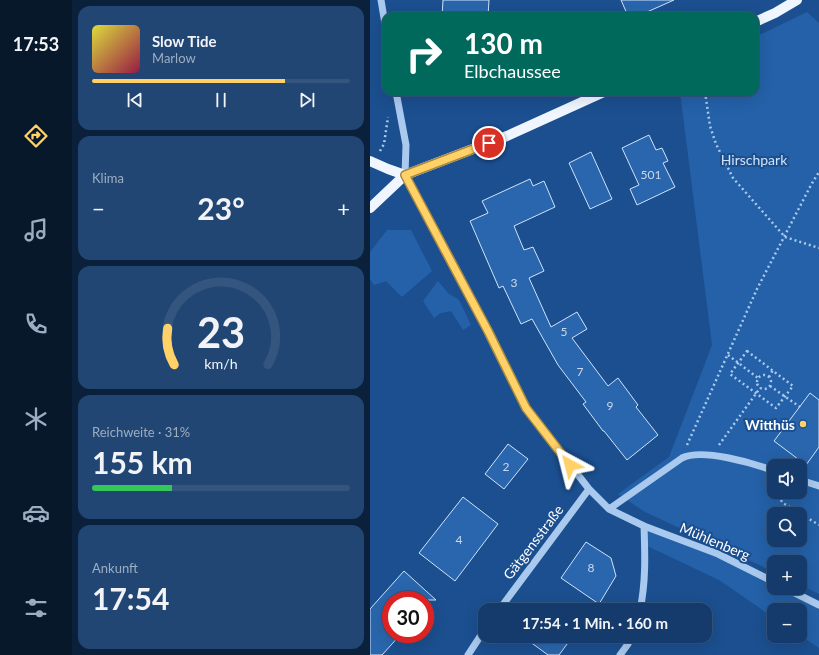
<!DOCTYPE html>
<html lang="de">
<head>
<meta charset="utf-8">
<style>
	body { margin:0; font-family:Lato,sans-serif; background:#214673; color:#f1f3f6; height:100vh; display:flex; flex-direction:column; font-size:15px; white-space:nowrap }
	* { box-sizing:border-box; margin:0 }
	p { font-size:13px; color:#9dadc1 }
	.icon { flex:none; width:22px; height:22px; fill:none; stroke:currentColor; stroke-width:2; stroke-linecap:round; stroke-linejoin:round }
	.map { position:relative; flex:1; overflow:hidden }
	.sheet { display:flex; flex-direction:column; gap:6px; padding:6px; background:#0b203b; width:298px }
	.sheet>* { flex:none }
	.banner { position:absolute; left:12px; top:12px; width:377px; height:84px; border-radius:12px; box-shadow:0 4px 16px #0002,0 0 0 1px #33557e; background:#00695c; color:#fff; overflow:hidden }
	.tools { position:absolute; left:397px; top:459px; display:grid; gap:8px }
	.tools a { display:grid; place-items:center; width:40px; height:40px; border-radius:8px; background:#143b6b; box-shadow:0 4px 16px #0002,0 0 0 1px #33557e; font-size:20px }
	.speed { position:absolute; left:12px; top:591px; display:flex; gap:8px; font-size:20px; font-weight:700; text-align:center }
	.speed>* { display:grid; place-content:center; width:52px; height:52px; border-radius:50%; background:#143b6b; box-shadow:0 4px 16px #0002,0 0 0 1px #33557e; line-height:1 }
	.speed .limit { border:6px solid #d22; background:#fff; color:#111 }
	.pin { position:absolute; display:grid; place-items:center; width:34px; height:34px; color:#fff; margin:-17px; border:2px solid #fff; border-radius:50%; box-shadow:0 1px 4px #0007 }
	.me { position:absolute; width:44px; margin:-22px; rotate:322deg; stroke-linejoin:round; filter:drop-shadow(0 0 3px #0008) }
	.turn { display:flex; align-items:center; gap:14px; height:84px; padding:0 16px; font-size:18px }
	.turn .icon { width:52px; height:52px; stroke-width:2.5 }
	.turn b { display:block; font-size:28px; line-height:34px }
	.big { font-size:30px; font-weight:700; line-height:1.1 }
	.sheet .tile { flex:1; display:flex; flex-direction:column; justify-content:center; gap:6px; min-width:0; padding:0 14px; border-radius:12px; background:#214673 }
	.sheet .dial { align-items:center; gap:0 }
	.dial svg { height:104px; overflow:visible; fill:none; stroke:#33557e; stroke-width:7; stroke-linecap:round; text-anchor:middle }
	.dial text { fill:#f1f3f6; stroke:none }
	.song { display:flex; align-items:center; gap:12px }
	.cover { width:48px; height:48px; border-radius:6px; background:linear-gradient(135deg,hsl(60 70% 55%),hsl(340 70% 35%)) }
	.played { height:4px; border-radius:2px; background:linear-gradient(90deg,#ffd166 75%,#33557e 75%) }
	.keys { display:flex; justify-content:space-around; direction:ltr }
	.heat { display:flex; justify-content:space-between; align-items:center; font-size:22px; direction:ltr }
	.charge { height:6px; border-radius:3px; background:linear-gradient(90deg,#34c759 31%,#33557e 0) }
	.trip { position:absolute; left:108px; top:603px; width:234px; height:40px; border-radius:12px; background:#143b6b; box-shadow:0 4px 16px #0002,0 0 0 1px #33557e; font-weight:700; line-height:40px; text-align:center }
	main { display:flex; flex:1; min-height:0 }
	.dock { display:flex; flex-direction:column; width:72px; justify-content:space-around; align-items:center; background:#08182b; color:#9dadc1 }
	.dock .icon { width:28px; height:28px }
	.dock .selected { color:#ffd166 }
	.dock b { font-size:18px; color:#f1f3f6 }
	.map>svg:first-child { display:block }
	.green { fill:#2461a8; fill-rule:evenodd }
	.building { fill:#2a66ad; stroke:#cfe3fa }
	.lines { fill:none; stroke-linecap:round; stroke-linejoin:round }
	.path { stroke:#a9c9ee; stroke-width:2.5; stroke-dasharray:2 3; stroke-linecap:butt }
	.minor { stroke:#a9c9ee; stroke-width:7 }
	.major { stroke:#f0f6ff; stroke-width:10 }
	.route-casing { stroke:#a68842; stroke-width:10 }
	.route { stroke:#ffd166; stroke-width:7 }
	.poi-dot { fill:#ffd166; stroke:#1b4f8f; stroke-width:1.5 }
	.labels { text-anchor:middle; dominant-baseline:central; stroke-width:4; stroke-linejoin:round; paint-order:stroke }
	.number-label { font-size:12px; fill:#cad9ea }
	.park-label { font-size:14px; fill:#cfe3fa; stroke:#1b4f8f }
	.poi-label { font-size:14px; font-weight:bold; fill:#fff; stroke:#1b4f8f; text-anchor:end }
	.street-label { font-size:14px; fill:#fff; stroke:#1b4f8f }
</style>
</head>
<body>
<main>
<nav class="dock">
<b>17:53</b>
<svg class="icon selected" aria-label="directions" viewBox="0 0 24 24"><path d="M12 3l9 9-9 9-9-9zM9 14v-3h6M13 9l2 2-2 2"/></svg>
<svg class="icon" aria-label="music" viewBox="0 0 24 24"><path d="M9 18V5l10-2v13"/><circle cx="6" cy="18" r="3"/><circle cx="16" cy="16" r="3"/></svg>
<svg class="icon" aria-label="phone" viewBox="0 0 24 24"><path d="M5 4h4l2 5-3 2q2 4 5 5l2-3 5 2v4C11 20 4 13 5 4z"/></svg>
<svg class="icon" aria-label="climate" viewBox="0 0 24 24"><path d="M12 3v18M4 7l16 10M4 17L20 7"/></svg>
<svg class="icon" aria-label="car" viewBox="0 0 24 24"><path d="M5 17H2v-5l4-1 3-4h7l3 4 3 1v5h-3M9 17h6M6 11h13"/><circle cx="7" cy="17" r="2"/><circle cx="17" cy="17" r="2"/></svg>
<svg class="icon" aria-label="filters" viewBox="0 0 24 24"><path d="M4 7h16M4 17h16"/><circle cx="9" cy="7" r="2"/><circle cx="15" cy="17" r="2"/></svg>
</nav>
<section class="sheet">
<div class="tile">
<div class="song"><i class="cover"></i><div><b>Slow Tide</b><p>Marlow</p></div></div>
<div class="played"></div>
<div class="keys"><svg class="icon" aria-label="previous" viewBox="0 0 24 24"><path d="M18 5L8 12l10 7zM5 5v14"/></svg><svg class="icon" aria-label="pause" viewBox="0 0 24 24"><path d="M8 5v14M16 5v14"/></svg><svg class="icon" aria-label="next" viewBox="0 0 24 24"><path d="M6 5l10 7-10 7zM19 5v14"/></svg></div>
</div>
<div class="tile"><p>Klima</p>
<div class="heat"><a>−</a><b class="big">23°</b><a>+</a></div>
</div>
<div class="tile dial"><svg viewBox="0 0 100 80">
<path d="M14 69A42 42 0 1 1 86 69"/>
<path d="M14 69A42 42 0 0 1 9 41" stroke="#ffd166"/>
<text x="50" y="56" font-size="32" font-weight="700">23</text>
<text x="50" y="72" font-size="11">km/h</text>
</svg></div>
<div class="tile"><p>Reichweite · 31%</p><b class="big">155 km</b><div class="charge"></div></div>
<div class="tile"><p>Ankunft</p><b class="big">17:54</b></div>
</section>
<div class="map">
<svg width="449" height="655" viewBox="0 0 449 655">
	<rect width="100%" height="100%" fill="#1b4f8f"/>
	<path class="green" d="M437,12L449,23V594L430,585V562H404V572L275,512L248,494L299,457L342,345L310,92H385V37ZM404,466H430V492H404ZM404,514H430V540H404Z
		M17,230H41L62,271L32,297L16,281L4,285L0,279V252Z
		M68,281L78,293L89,300L101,325L93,330L81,311L71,313L64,318L53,301Z
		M274,526L404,582V588H415L449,605V648L430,635V610H404V618L349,580L275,545Z"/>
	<path class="building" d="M73,0H119L118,16H72Z
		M251,0H304L268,16H258Z
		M279,135L286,150L292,148L298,161L293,163L305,187L267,205L260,189L269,185L252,148Z
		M221,152L242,199L220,209L199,163Z
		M160,179L163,186L174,181L185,207L144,226L154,250L163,247L174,271L159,278L181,327L207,312L217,329L202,338L238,386L248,378L268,405L266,407L288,435L257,460L234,431H233L213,404L216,402L188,365L162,319L151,324L133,286L129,288L100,221L118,213L112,201Z
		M440,393L449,400V447L436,465L404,441Z
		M138,444L158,459L134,489L115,474Z
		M93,497L128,524L85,581L49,553Z
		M216,542L241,558L246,576L229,604L191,578Z
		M34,571L66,600H21V634H31L12,655H0V609Z
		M152,636H203L189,655H178Z"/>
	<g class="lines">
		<path class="path" d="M335,92L340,126L346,144L363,178L415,237L449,248
			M10,151L14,144L18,117
			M377,351L423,386L406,408L360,374Z
			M358,355L388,378
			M387 382a7 7 0 1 1 14 0a7 7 0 1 1-14 0Z
			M399,377L403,370
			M400,386L430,407
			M317,445L387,289L441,185L449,172
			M349,445L390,388
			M402,482L404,490
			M405,492L413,503L449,525"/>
		<path class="minor" d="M11,0L16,30
			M26,92L36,145L35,175L119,331L156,408L219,489L239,509L274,526L348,554L404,582
			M430,480L449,486
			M239,509L312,458C332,448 383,463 404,471
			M415,588L449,605
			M129,610L219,489
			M270,610C276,582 275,554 274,526
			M98,655L115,629
			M250,655L258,644L261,636"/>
		<path class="major" d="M385,22L405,13L427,0
			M0,161L18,169L35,175
			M0,208L35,175L137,136L234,92"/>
	</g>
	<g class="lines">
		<defs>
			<path id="route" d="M119,143L35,175L118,331L156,408L200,465"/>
		</defs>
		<use href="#route" class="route-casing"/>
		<use href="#route" class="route"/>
	</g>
	<circle class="poi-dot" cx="433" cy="424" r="4"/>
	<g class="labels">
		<g class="number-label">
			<text x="281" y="174">501</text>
			<text x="144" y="282">3</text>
			<text x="194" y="331">5</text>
			<text x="210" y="371">7</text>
			<text x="240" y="405">9</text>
			<text x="136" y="466">2</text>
			<text x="89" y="539">4</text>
			<text x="221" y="567">8</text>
		</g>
		<g class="park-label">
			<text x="384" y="159">Hirschpark</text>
		</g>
		<g class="poi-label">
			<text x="425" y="424">Witthüs</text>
		</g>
		<g class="street-label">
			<text transform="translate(345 541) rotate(23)">Mühlenberg</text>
			<text transform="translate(163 542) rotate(-53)">Gätgensstraße</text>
		</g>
	</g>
</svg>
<div class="tools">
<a><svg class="icon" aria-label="sound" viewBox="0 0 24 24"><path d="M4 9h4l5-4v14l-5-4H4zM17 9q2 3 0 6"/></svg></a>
<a><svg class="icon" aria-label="search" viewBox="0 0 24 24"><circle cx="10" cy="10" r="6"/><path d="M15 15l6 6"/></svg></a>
<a>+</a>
<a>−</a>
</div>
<div class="speed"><div class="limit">30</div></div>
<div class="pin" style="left:119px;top:143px;background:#d93025"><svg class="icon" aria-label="arrive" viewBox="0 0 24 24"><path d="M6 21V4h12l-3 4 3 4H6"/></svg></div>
<svg class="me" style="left:200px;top:465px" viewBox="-20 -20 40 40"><path d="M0-17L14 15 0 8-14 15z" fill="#ffd166" stroke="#fff" stroke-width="4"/></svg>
<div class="trip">17:54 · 1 Min. · 160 m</div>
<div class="banner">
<div class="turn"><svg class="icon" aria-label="right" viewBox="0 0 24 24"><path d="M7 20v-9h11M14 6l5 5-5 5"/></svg><div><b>130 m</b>Elbchaussee</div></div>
</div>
</div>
</main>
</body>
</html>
